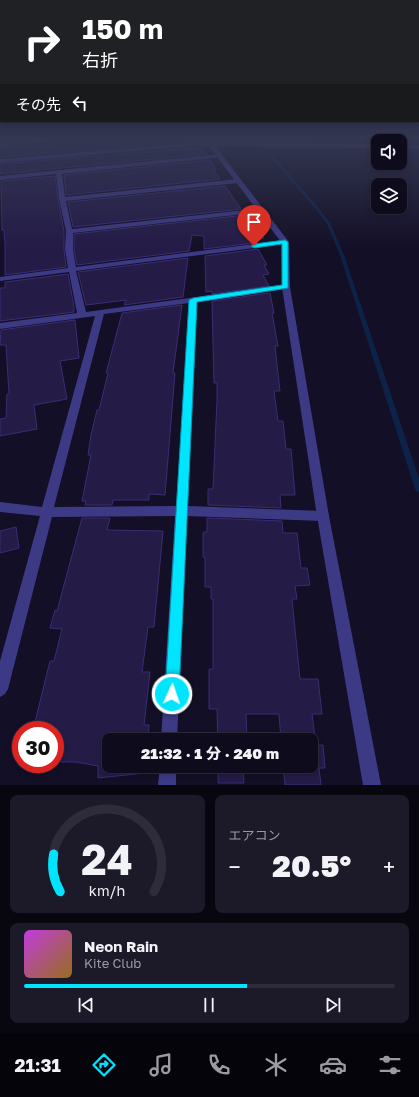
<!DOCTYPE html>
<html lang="ja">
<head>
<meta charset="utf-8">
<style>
	body { margin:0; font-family:"Golos Text","Noto Sans JP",sans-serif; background:#1c1929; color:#f1f3f6; height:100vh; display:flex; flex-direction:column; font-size:15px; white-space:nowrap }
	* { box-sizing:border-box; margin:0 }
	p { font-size:13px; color:#9b9ba3 }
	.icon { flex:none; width:22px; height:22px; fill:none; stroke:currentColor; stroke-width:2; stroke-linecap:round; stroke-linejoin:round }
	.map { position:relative; height:785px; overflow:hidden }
	.sheet { display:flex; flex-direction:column; gap:10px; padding:10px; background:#08060f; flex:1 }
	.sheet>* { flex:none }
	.hud { position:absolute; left:0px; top:0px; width:419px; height:122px; box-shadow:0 2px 6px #0003,0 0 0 1px #2e2b3b; background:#202124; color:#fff; overflow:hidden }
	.fabs { position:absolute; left:371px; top:134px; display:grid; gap:8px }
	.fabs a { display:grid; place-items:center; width:36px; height:36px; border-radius:8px; background:#0e0b1c; box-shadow:0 2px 6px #0003,0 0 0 1px #2e2b3b; font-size:20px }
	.speed { position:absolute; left:12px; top:721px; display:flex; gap:8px; font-size:20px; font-weight:700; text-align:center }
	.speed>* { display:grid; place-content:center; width:52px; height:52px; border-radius:50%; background:#0e0b1c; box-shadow:0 2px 6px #0003,0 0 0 1px #2e2b3b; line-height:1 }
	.speed .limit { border:6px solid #d22; background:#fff; color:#111 }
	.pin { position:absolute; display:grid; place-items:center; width:34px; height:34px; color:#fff; margin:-41px -17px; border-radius:50% 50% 50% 0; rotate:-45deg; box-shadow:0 0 4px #0007 }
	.pin .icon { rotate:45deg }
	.me { position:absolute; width:44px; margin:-22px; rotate:3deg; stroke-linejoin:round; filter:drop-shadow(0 0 3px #0008) }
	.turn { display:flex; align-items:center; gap:14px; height:84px; padding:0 16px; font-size:18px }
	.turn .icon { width:52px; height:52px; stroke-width:2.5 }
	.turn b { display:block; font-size:28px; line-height:34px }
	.then { display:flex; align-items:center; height:38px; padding:0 16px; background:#0003; gap:8px; font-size:15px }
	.big { font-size:30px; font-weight:800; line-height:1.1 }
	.sheet .tile { flex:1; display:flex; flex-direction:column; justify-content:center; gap:6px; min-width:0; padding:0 14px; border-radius:8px; background:#1c1929 }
	.sheet .dial { align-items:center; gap:0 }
	.dial svg { height:104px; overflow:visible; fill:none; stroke:#2e2b3b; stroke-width:7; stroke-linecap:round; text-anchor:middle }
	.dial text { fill:#f1f3f6; stroke:none }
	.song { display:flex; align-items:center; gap:12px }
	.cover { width:48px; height:48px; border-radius:6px; background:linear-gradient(135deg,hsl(290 70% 55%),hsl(40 70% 35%)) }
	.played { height:4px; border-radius:2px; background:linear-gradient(90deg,#00e5ff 60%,#2e2b3b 60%) }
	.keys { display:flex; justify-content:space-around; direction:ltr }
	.heat { display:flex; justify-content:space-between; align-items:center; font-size:22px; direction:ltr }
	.sheet .tiles { flex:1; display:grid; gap:10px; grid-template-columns:1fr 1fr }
	.tile:last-child { grid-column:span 2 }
	.trip { position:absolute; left:102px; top:733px; width:216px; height:40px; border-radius:8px; background:#0e0b1c; box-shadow:0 2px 6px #0003,0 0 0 1px #2e2b3b; font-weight:800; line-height:40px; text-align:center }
	.tabs { display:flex; height:64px; justify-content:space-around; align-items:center; background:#06040b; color:#9b9ba3 }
	.tabs .icon { width:28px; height:28px }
	.tabs .selected { color:#00e5ff }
	.tabs b { font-size:18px; color:#f1f3f6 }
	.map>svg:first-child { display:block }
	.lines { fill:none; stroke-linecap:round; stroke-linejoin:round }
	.stream { fill:#0c2248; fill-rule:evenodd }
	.building { fill:#241b47; stroke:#3b2d73 }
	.minor { fill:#3d3a85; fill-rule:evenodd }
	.tertiary { fill:#3d3a85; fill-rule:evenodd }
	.route { fill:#00e5ff; stroke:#0095a6 }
</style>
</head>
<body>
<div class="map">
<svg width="419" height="785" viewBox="0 0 419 785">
	<rect width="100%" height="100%" fill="#130f26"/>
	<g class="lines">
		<path class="stream" d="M272,157H274L317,206L330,223L344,255L419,478V492L416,491L415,489L340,255L327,224L315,208L272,159Z"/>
	</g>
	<path class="building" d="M118,138H197L198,141L0,157V148Z
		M194,148H202L206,154L0,174V164Z
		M210,160L216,169H213L220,179L66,195L64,175Z
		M55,176L58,199L64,231V249L66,267L5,275V244L4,230H2L1,181Z
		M225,186L241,209L73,227L68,202Z
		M246,215L264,238L253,241L254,243L204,249V236L192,235L189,251L77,265L74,249V234Z
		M258,249L267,265H264L269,274L263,275L269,286L212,294V291L206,292L205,256Z
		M188,258L183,297L124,305L126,300L86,305L78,272Z
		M68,274L74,307V312L0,321V288H5V282Z
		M270,293L274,313H272L278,346H275L280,391H274L278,421H283L286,449H291L295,495H280L281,508L208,505V489H213L217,400V383H214L212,301Z
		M182,305L173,373H175L165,495L149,494V500H113L112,505H85L86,501H82L91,455H88L91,435L97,410H99L108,373H106L122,313Z
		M75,320L79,358L60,361L67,399L34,405L37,429L0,436V419L6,418L7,394H9L6,345H0L1,330Z
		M82,518H110L107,530L163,531L154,627H148L142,672H150L144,725H149L148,740H109V766H146L145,773L98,778V766L76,762H55V730H33L50,661H54L62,629L50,628L55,610L57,611Z
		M207,518L282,521L283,533H297L301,568H307L310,585L295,586L297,599H292L300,679H318L322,714H312L316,745H323L325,768H319L321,785H285L283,766H311V740H281L279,714H246L247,740H218L217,709H209V669H213V599H211V587H205V557H203V532H207Z
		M16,527L19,548L0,553V531Z
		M218,766H243L244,783H218Z"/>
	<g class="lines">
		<path class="minor" d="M56,138H78L0,147V143Z
			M203,138H209L213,143L208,144Z
			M221,154L223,155V157L62,174L65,197L238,179L241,181L238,183L66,201L72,229L262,208L265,210L262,212L73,233V249L76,267L285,240L289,242L285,244L76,271L86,312L286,285L290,287L286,289L197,302L188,506L323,511L327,512L329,516L327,520L323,521L187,516L177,740H161L175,516L52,517L8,689L5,694L0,697V661L40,516L0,512V502L42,507L95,316L0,329V323L77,313L69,272L0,281V277L68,268L65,249L66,231L59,199L56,174L0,180V176ZM189,303L176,506L54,507L104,314Z
			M160,766H176V785H158Z"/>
		<path class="tertiary" d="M210,141L378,144V148L215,146L289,242L290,287L329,516L381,785H363L317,516L282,287L281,242L209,146H194L0,163V159Z
			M400,144L419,145V149L400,148Z"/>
	</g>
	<linearGradient id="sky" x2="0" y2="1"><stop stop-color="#0a0815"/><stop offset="0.56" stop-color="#333752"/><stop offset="1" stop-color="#333752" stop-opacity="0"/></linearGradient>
	<rect width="419" height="248" fill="url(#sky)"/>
	<path class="route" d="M285,240L288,242V288L197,302L179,694L177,699L172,701L167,699L165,694L189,300L193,298L282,285V244L254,248L251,246L254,244Z"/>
</svg>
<div class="fabs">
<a><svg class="icon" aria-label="sound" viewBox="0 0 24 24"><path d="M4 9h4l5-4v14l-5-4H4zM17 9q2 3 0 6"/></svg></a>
<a><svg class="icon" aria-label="layers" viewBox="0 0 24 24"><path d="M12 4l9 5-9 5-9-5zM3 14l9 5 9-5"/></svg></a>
</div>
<div class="speed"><div class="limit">30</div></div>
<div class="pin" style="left:254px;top:246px;background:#d93025"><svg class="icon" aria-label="arrive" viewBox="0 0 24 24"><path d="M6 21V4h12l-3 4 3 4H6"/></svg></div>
<svg class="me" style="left:172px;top:694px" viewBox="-20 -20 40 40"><circle r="17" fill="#00e5ff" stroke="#fff" stroke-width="3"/><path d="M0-11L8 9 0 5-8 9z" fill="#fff"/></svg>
<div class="trip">21:32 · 1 分 · 240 m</div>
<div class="hud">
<div class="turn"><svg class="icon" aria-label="right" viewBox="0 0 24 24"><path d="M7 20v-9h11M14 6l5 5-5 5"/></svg><div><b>150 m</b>右折</div></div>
<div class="then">その先<svg class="icon" aria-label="left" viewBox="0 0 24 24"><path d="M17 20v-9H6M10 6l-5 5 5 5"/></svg></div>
</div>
</div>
<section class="sheet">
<div class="tiles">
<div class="tile dial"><svg viewBox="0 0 100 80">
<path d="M14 69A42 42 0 1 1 86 69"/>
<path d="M14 69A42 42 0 0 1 9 40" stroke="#00e5ff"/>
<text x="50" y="56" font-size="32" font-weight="700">24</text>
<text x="50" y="72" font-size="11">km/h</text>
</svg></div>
<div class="tile"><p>エアコン</p>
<div class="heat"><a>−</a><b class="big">20.5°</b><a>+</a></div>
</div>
<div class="tile">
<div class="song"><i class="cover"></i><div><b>Neon Rain</b><p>Kite Club</p></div></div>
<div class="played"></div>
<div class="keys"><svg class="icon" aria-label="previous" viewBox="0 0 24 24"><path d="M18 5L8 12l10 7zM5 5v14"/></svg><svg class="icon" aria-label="pause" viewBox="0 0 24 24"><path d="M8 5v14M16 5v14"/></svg><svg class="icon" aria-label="next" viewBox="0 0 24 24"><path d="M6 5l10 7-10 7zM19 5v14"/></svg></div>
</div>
</div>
</section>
<nav class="tabs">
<b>21:31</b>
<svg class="icon selected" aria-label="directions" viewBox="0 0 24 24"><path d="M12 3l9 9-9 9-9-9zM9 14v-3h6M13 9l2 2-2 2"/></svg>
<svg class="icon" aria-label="music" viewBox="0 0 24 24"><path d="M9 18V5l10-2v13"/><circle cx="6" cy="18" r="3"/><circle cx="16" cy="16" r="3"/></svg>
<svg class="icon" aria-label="phone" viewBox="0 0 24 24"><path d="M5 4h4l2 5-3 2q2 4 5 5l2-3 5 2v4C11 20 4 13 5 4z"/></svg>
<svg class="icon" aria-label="climate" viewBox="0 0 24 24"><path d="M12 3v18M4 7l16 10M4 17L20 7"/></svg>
<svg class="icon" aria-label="car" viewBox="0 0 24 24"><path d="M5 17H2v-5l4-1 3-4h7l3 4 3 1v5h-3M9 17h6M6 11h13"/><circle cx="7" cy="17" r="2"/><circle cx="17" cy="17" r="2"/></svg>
<svg class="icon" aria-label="filters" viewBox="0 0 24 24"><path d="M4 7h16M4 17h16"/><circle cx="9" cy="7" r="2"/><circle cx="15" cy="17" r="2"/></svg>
</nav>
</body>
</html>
